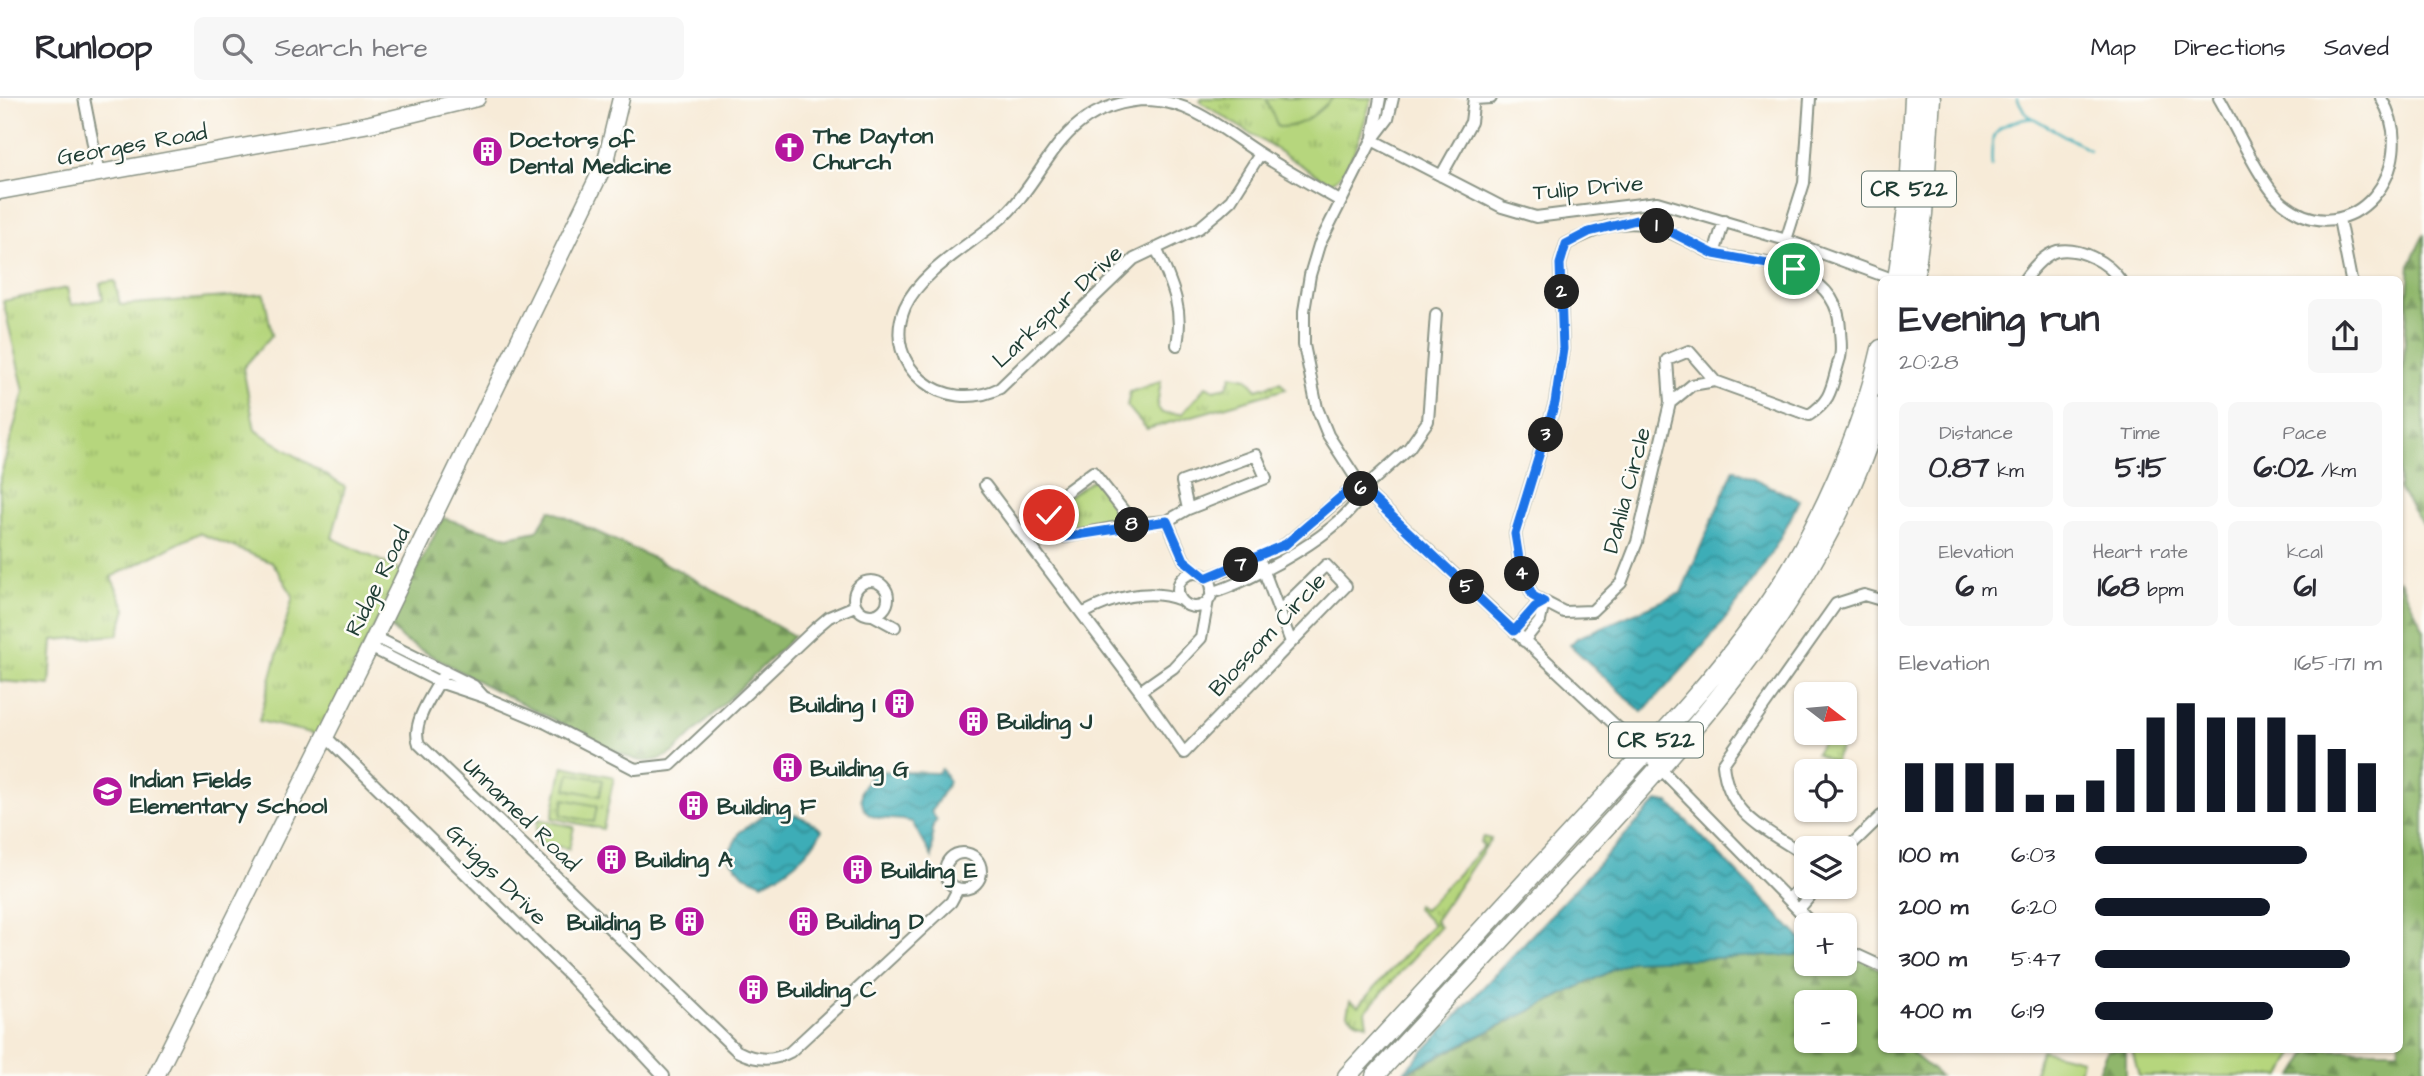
<!DOCTYPE html>
<html lang="en">
<head>
<meta charset="utf-8">
<style>
	body { margin:0; font-family:"Architects Daughter",sans-serif; background:#f7f7f7; color:#2b2b33; height:100vh; display:flex; flex-direction:column; font-size:26px; white-space:nowrap }
	* { box-sizing:border-box; margin:0 }
	p { font-size:23px; color:#7c7c81 }
	.icon { flex:none; width:38px; height:38px; fill:none; stroke:currentColor; stroke-width:2; stroke-linecap:round; stroke-linejoin:round }
	.map { position:relative; flex:1; overflow:hidden }
	.drawer { position:absolute; left:1878px; top:178px; width:525px; height:777px; display:flex; flex-direction:column; background:#fff; border-radius:10px; box-shadow:0 2px 5px #0004 }
	.drawer>* { flex:none }
	.needle { width:46px; rotate:106deg }
	.tools { position:absolute; left:1794px; top:584px; display:grid; gap:14px }
	.tools a { display:grid; place-items:center; width:63px; height:63px; border-radius:10px; background:#fff; box-shadow:0 2px 5px #0004; font-size:35px }
	.pin { position:absolute; display:grid; place-items:center; width:60px; height:60px; color:#fff; margin:-30px; border:4px solid #fff; border-radius:50%; box-shadow:0 2px 7px #0007 }
	.km { position:absolute; width:35px; height:35px; margin:-18px; border-radius:50%; background:#222; color:#fff; font-size:19px; line-height:35px; text-align:center }
	.round { display:grid; place-items:center; flex:none; width:74px; height:74px; border-radius:10px; background:#f7f7f7 }
	.headline { display:flex; align-items:center; justify-content:space-between; height:119px; padding:0 21px }
	h1 { font-size:38px; font-weight:800; line-height:52px }
	.metrics { display:grid; grid-template-columns:repeat(3,1fr); gap:10px; height:119px; padding:7px 21px }
	.metrics div { display:grid; align-content:center; border-radius:10px; background:#f7f7f7; text-align:center }
	.metrics b { font-size:30px; font-weight:800 }
	.metrics small { font-size:19px; font-weight:400 }
	.metrics p { font-size:19px }
	.chart { height:196px; padding:14px 21px }
	.chart p { display:flex; justify-content:space-between }
	.chart svg { width:100%; height:126px; margin-top:7px; stroke:#111827; stroke-width:6 }
	ul { padding:0 21px; list-style:none; font-size:23px }
	li { display:grid; grid-template-columns:112px 84px 1fr; align-items:center; height:52px }
	li i { height:18px; border-radius:9px; background:#111827 }
	header { display:flex; align-items:center; gap:42px; box-sizing:border-box; height:98px; padding:0 35px; background:#fff; border-bottom:2px solid #e1e1e2 }
	header strong { font-size:33px }
	nav { display:flex; gap:38px; margin-inline-start:auto; font-size:24px }
	.search { width:490px; height:63px; background:#f7f7f7; display:flex; align-items:center; gap:18px; box-sizing:border-box; padding:0 24px; border-radius:10px; color:#7c7c81; font-size:26px }
	.map>svg:first-child { display:block }
	.grass { fill:url(#grass-tufts); stroke:#6a8a58; stroke-width:2 }
	.forest { fill:url(#forest-firs); stroke:#587a50; stroke-width:2; fill-rule:evenodd }
	.garden { fill:#b6d67d; stroke:#6a8a58; stroke-width:2 }
	.water { fill:url(#water-waves); stroke:#2e7576; stroke-width:2 }
	.lines { fill:none; stroke-linecap:round; stroke-linejoin:round }
	.stream { stroke:#3cadb7; stroke-width:2.5 }
	.street-casing { stroke:#8b9486; stroke-width:14 }
	.secondary-casing { stroke:#8b9486; stroke-width:19 }
	.primary-casing { stroke:#8b9486; stroke-width:21 }
	.street { stroke:#fff; stroke-width:10 }
	.secondary { stroke:#fff; stroke-width:16 }
	.primary { stroke:#fff; stroke-width:18 }
	.route-casing { stroke:#fff; stroke-width:14 }
	.route { stroke:#1a73e8; stroke-width:9 }
	.labels { text-anchor:middle; stroke-width:5; stroke-linejoin:round; paint-order:stroke }
	.shield { fill:#fdfcf7; stroke:#62766e; stroke-width:2 }
	.shield-label { font-size:21px; font-weight:bold; fill:#1f3d34 }
	.poi-label { font-size:23px; font-weight:bold; fill:#1f3d34; stroke:#fdfcf7; text-anchor:start }
	.street-label { font-size:23px; fill:#1f3d34; stroke:#fdfcf7 }
</style>
</head>
<body>
<header>
<strong>Runloop</strong>
<div class="search"><svg class="icon" aria-label="search" viewBox="0 0 24 24"><circle cx="10" cy="10" r="6"/><path d="M15 15l6 6"/></svg>Search here</div>
<nav><a>Map</a><a>Directions</a><a>Saved</a></nav>
</header>
<div class="map">
<svg width="2424" height="978" viewBox="0 0 2424 978">
	<defs>
		<pattern id="grass-tufts" width="24" height="20" patternUnits="userSpaceOnUse" patternTransform="scale(1.75)"><rect width="24" height="20" fill="#b6d67d"/><path d="M3 7l-1-3M5 7V3M7 7l1-3M15 17l-1-3M17 17v-4M19 17l1-3" fill="none" stroke="#93af67"/></pattern>
		<pattern id="forest-firs" width="22" height="20" patternUnits="userSpaceOnUse" patternTransform="scale(1.75)"><rect width="22" height="20" fill="#90b76c"/><path d="M5 1l3.5 6h-7zM16 11l3.5 6h-7z" fill="#75965a"/></pattern>
		<pattern id="water-waves" width="16" height="10" patternUnits="userSpaceOnUse" patternTransform="scale(1.75)"><rect width="16" height="10" fill="#3cadb7"/><path d="M0 5q4-4 8 0t8 0" fill="none" stroke="#328e96"/></pattern>
	</defs>
	<rect width="100%" height="100%" fill="#fdfcf7"/>
	<filter id="ink" filterUnits="userSpaceOnUse"><feTurbulence type="fractalNoise" baseFrequency=".0143" numOctaves="2"/><feDisplacementMap in="SourceGraphic" scale="14" xChannelSelector="R" yChannelSelector="G"/><feConvolveMatrix kernelMatrix="1 2 1 2 8 2 1 2 1" color-interpolation-filters="sRGB"/></filter>
	<filter id="wash" filterUnits="userSpaceOnUse"><feTurbulence type="fractalNoise" baseFrequency=".00686" numOctaves="4" result="noise"/><feDisplacementMap in="SourceGraphic" scale="28" xChannelSelector="R" yChannelSelector="G"/><feGaussianBlur stdDeviation="1.57" result="paint"/><feColorMatrix in="noise" values="0 0 0 0 0 0 0 0 0 0 0 0 0 0 0 0 0 1.4 0 .05"/><feComposite in="paint" operator="in"/></filter>
	<g filter="url(#wash)">
		<rect width="100%" height="100%" fill="#f7ebd8"/>
		<path class="grass" d="M1202,0h170c-8,23 -19,75 -42,85l-130,-81z
			M115,183l5,24 144,-11 8,41 -29,33 12,62 90,57 -13,51 70,33 -82,164 -61,-14 34,-125 -20,-33 -74,-30 -88,44 15,32 -8,26 -65,5 -3,45 -50,-4v-203l24,-87 -21,-90 64,-13 4,17 32,-6 -3,-16z
			M1232,277l15,3 10,11 23,-7 6,7 -139,40 -20,-23 3,-14 31,-11 -4,25 5,7 20,1 24,-28 8,4 13,-3z
			M1094,381l30,41 -57,13 -15,-25z
			M1828,635h7l10,6 -11,23 -18,-9z
			M563,668l51,11 -11,52 -51,-11z
			M1483,739l8,2 -56,82 5,6 -75,85 2,12 -11,-3 -9,-7 3,-13 8,5 75,-82 -17,-16 1,-3 7,5 60,-64 -4,-4z"/>
		<path class="forest" d="M2424,136v293l-25,-38v-115l4,-5 7,-105z
			M550,412l124,58 120,68 -120,116c-15,10 -29,12 -46,5l-145,-73 -80,-44 -14,-14 54,-108 65,19 29,-6z
			M2399,481l25,51v446h-130l16,-26h89z
			M1806,848v18h38l1,-16 35,22 1,80h27l32,26h-540l231,-115 167,-6zM1806,905h38v38h-38z
			M2108,952h18v26h-29z"/>
		<path class="garden" d="M1266,0h67c-17,16 -31,30 -55,29z
			M570,675l33,7 -3,16 -34,-7z
			M564,701l33,7 -3,16 -33,-7z
			M538,721l36,8 -5,22 -35,-8z
			M2041,952l41,10 -4,16 -44,-1z
			M2132,952h164l-14,26h-143z"/>
		<path class="water" d="M1734,371l65,31c-35,79 -96,150 -157,212l-72,-67 7,-7 104,-45z
			M942,671l7,13 -18,30 6,8 -4,5 -1,32 -20,-35c-26,-8 -52,7 -51,-32l11,-15 10,-4 55,2z
			M1657,703l12,2 137,141 -8,11 -167,6 -228,112z
			M768,714c22,-1 38,5 54,18 -11,23 -37,44 -60,53l-18,-8 -17,-19 13,-24z"/>
		<g class="lines">
			<path class="stream" d="M2017,0l9,16 64,36
				M1992,68c-3,-36 6,-44 41,-48"/>
		</g>
	</g>
	<g filter="url(#ink)">
		<g class="lines">
			<defs>
				<path id="street" d="M84,0l15,76
					M1393,0l-5,21 -16,21 -53,105 -9,30 -6,36v34l13,63 11,27 35,54 282,264 169,173
					M2219,0c16,27 42,87 64,105 67,54 141,-35 98,-105
					M1474,1l17,-1
					M1373,39l7,-39
					M1372,42l130,67 34,10 121,-15 129,38 109,40
					M1260,56l-29,46 -13,12 -19,16 -65,31 -134,129c-56,28 -120,-21 -95,-81 17,-38 71,-65 101,-93 28,-27 43,-67 74,-91 19,-15 45,-23 69,-23 46,2 76,32 113,55 25,16 52,31 78,46
					M1441,78l30,-54 3,-24
					M2339,121l12,61
					M1786,142l18,-57 6,-85
					M1156,150c15,34 28,59 21,97
					M1714,156c-64,-32 -80,-45 -148,-10l-6,20 3,85 -8,54 -40,131 6,37 12,25 31,16 28,-1 29,-28 16,-41 33,-139 22,-18 23,-4 94,34c24,-16 22,-28 30,-54 4,-10 1,-22 1,-32 -2,-64 -79,-66 -126,-75l10,-33
					M2024,182c8,-11 19,-25 33,-29 23,-4 51,11 63,29
					M1670,305l-3,-43 22,-9 26,30
					M1093,374l41,52 -69,13 -21,-29z
					M985,387l155,206
					M1363,391l46,-41 19,-27 8,-107
					M1167,423l21,-12 78,-31 -10,-23 -74,27 6,27
					M1133,426l34,-3 17,39 14,13
					M1025,439l21,-13 11,4
					M1178 492a17 17 0 1 1 34 0a17 17 0 1 1-34 0Z
					M1206,480l50,-19 30,-15 64,-54 13,-1
					M854 500a17 17 0 1 1 34 0a17 17 0 1 1-34 0Z
					M1211,495c39,-11 141,-65 152,-104
					M1208,502l-7,38 -28,30 -33,23 44,62 162,-167 -20,-21 -47,46 -20,-53
					M1279,513l12,31
					M1082,516c29,-16 67,-27 99,-14
					M873,517l22,12
					M1514,533l21,-24 9,-5 -4,19 -16,20
					M375,539l99,49 10,11
					M370,549l69,35 45,15 62,26 89,46 36,-4 145,-137 13,-11 26,-11
					M445,573c-10,21 -35,51 -26,73l318,307c17,9 35,11 53,1l161,-150 7,-13
					M325,638l246,241 93,99
					M1844,754l37,-36
					M945 773a18 18 0 1 1 36 0a18 18 0 1 1-36 0Z
					M1806,758c-40,-27 -78,-40 -83,-92l113,-160 28,-9 17,5
					M1789,801l17,-19
					M1799,811l19,-22
					M1844,851l37,17"/>
				<path id="secondary" d="M0,93l370,-67 107,-26
					M156,978l214,-429 236,-486 15,-63"/>
				<path id="primary" d="M1897,182l12,-86 5,-96
					M1914,182l9,-66 8,-116
					M1347,978c74,-81 149,-161 223,-242 69,-75 142,-149 200,-233 47,-67 93,-173 111,-252
					M1375,978c68,-74 137,-148 205,-221 125,-135 247,-270 301,-449"/>
			</defs>
			<use href="#street" class="street-casing"/>
			<use href="#secondary" class="secondary-casing"/>
			<use href="#primary" class="primary-casing"/>
			<use href="#street" class="street"/>
			<use href="#secondary" class="secondary"/>
			<use href="#primary" class="primary"/>
		</g>
	</g>
	<g class="lines" filter="url(#ink)">
		<defs>
			<path id="route" d="M1049,417l16,22 102,-16 17,39 22,18 80,-34 64,-55h13l151,142 21,-24 9,-5 -11,-6 -12,-25 -6,-37 40,-131 8,-54 -3,-85 6,-20 23,-12 47,-12 27,8 51,26 80,15"/>
		</defs>
		<use href="#route" class="route-casing"/>
		<use href="#route" class="route"/>
	</g>
	<defs>
		<symbol id="church-disc" viewBox="-11 -11 22 22"><circle r="9.5" fill="#b5179e" stroke="#fdfcf7"/><path d="M-1.2-6h2.4v3.5h3.3v2.4h-3.3V6h-2.4V-.1h-3.3v-2.4h3.3Z" fill="#fff"/></symbol>
		<symbol id="building-disc" viewBox="-11 -11 22 22"><circle r="9.5" fill="#b5179e" stroke="#fdfcf7"/><path d="M-4-6H4V6H1V3H-1V6H-4ZM-2.5-4.3h1.7v1.8h-1.7ZM.8-4.3h1.7v1.8H.8ZM-2.5-1h1.7V.8h-1.7ZM.8-1h1.7V.8H.8Z" fill="#fff"/></symbol>
		<symbol id="school-disc" viewBox="-11 -11 22 22"><circle r="9.5" fill="#b5179e" stroke="#fdfcf7"/><path d="M0-5L7-2L0 1L-7-2ZM-4 1L0 2.5L4 1V4Q0 6-4 4Z" fill="#fff"/></symbol>
	</defs>
	<g fill-rule="evenodd">
		<use href="#church-disc" x="772" y="32" width="35" height="35"/>
		<use href="#building-disc" x="470" y="36" width="35" height="35"/>
		<use href="#building-disc" x="882" y="588" width="35" height="35"/>
		<use href="#building-disc" x="956" y="606" width="35" height="35"/>
		<use href="#building-disc" x="770" y="652" width="35" height="35"/>
		<use href="#school-disc" x="90" y="676" width="35" height="35"/>
		<use href="#building-disc" x="676" y="690" width="35" height="35"/>
		<use href="#building-disc" x="594" y="744" width="35" height="35"/>
		<use href="#building-disc" x="840" y="754" width="35" height="35"/>
		<use href="#building-disc" x="786" y="806" width="35" height="35"/>
		<use href="#building-disc" x="672" y="806" width="35" height="35"/>
		<use href="#building-disc" x="736" y="874" width="35" height="35"/>
	</g>
	<g class="labels">
		<g class="shield">
			<rect x="1862" y="73.5" width="94" height="35" rx="5"/>
			<rect x="1609" y="624.5" width="94" height="35" rx="5"/>
		</g>
		<g class="shield-label">
			<text x="1909" y="98">CR 522</text>
			<text x="1656" y="649">CR 522</text>
		</g>
		<g class="poi-label">
			<text x="813" y="45">The Dayton<tspan x="813" dy="26">Church</tspan></text>
			<text x="510" y="49">Doctors of<tspan x="510" dy="26">Dental Medicine</tspan></text>
			<text x="876" y="614" text-anchor="end">Building I</text>
			<text x="997" y="631">Building J</text>
			<text x="810" y="678">Building G</text>
			<text x="130" y="689">Indian Fields<tspan x="130" dy="26">Elementary School</tspan></text>
			<text x="717" y="716">Building F</text>
			<text x="635" y="769">Building A</text>
			<text x="881" y="780">Building E</text>
			<text x="826" y="831">Building D</text>
			<text x="666" y="832" text-anchor="end">Building B</text>
			<text x="777" y="899">Building C</text>
		</g>
		<g class="street-label">
			<text transform="translate(132 46) rotate(-10)" y="8">Georges Road</text>
			<text transform="translate(1588 89) rotate(-5)" y="8">Tulip Drive</text>
			<text transform="translate(1057 208) rotate(-43)" y="8">Larkspur Drive</text>
			<text transform="translate(1626 392) rotate(-75)" y="8">Dahlia Circle</text>
			<text transform="translate(377 483) rotate(-64)" y="8">Ridge Road</text>
			<text transform="translate(1267 536) rotate(-47)" y="8">Blossom Circle</text>
			<text transform="translate(522 716) rotate(44)" y="8">Unnamed Road</text>
			<text transform="translate(497 776) rotate(45)" y="8">Griggs Drive</text>
		</g>
	</g>
</svg>
<div class="tools">
<a><svg class="needle" viewBox="-14 -14 28 28"><path d="M0-13l5 13h-10z" fill="#e53935"/><path d="M0 13l5-13h-10z" fill="#7c7c81"/></svg></a>
<a><svg class="icon" aria-label="locate" viewBox="0 0 24 24"><circle cx="12" cy="12" r="6"/><path d="M12 2v4M12 18v4M2 12h4M18 12h4"/></svg></a>
<a><svg class="icon" aria-label="layers" viewBox="0 0 24 24"><path d="M12 4l9 5-9 5-9-5zM3 14l9 5 9-5"/></svg></a>
<a>+</a>
<a>−</a>
</div>
<div class="pin" style="left:1794px;top:171px;background:#1e9e55"><svg class="icon" aria-label="arrive" viewBox="0 0 24 24"><path d="M6 21V4h12l-3 4 3 4H6"/></svg></div>
<div class="pin" style="left:1049px;top:417px;background:#d93025"><svg class="icon" aria-label="check" viewBox="0 0 24 24"><path d="M5 12l5 5 9-10"/></svg></div>
<b class="km" style="left:1657px;top:128px">1</b>
<b class="km" style="left:1562px;top:194px">2</b>
<b class="km" style="left:1546px;top:337px">3</b>
<b class="km" style="left:1522px;top:476px">4</b>
<b class="km" style="left:1467px;top:489px">5</b>
<b class="km" style="left:1361px;top:391px">6</b>
<b class="km" style="left:1241px;top:467px">7</b>
<b class="km" style="left:1132px;top:427px">8</b>
<section class="drawer">
<div class="headline"><div><h1>Evening run</h1><p>20:28</p></div><a class="round"><svg class="icon" aria-label="share" viewBox="0 0 24 24"><path d="M12 15V3M7 8l5-5 5 5M5 13v7h14v-7"/></svg></a></div>
<div class="metrics">
<div><p>Distance</p><b>0.87<small> km</small></b></div>
<div><p>Time</p><b>5:15</b></div>
<div><p>Pace</p><b>6:02<small> /km</small></b></div>
</div>
<div class="metrics">
<div><p>Elevation</p><b>6<small> m</small></b></div>
<div><p>Heart rate</p><b>168<small> bpm</small></b></div>
<div><p>kcal</p><b>61</b></div>
</div>
<div class="chart"><p><span>Elevation</span>165–171 m</p>
<svg viewBox="0 0 160 44" preserveAspectRatio="none"><path d="M5 44V27M15 44V27M25 44V27M35 44V27M45 44V38M55 44V38M65 44V33M75 44V22M85 44V11M95 44V6M105 44V11M115 44V11M125 44V11M135 44V17M145 44V22M155 44V27"/></svg>
</div>
<ul>
<li><b>100 m</b>6:03<i style="width:74%"></i></li>
<li><b>200 m</b>6:20<i style="width:61%"></i></li>
<li><b>300 m</b>5:47<i style="width:89%"></i></li>
<li><b>400 m</b>6:19<i style="width:62%"></i></li>
</ul>
</section>
</div>
</body>
</html>
